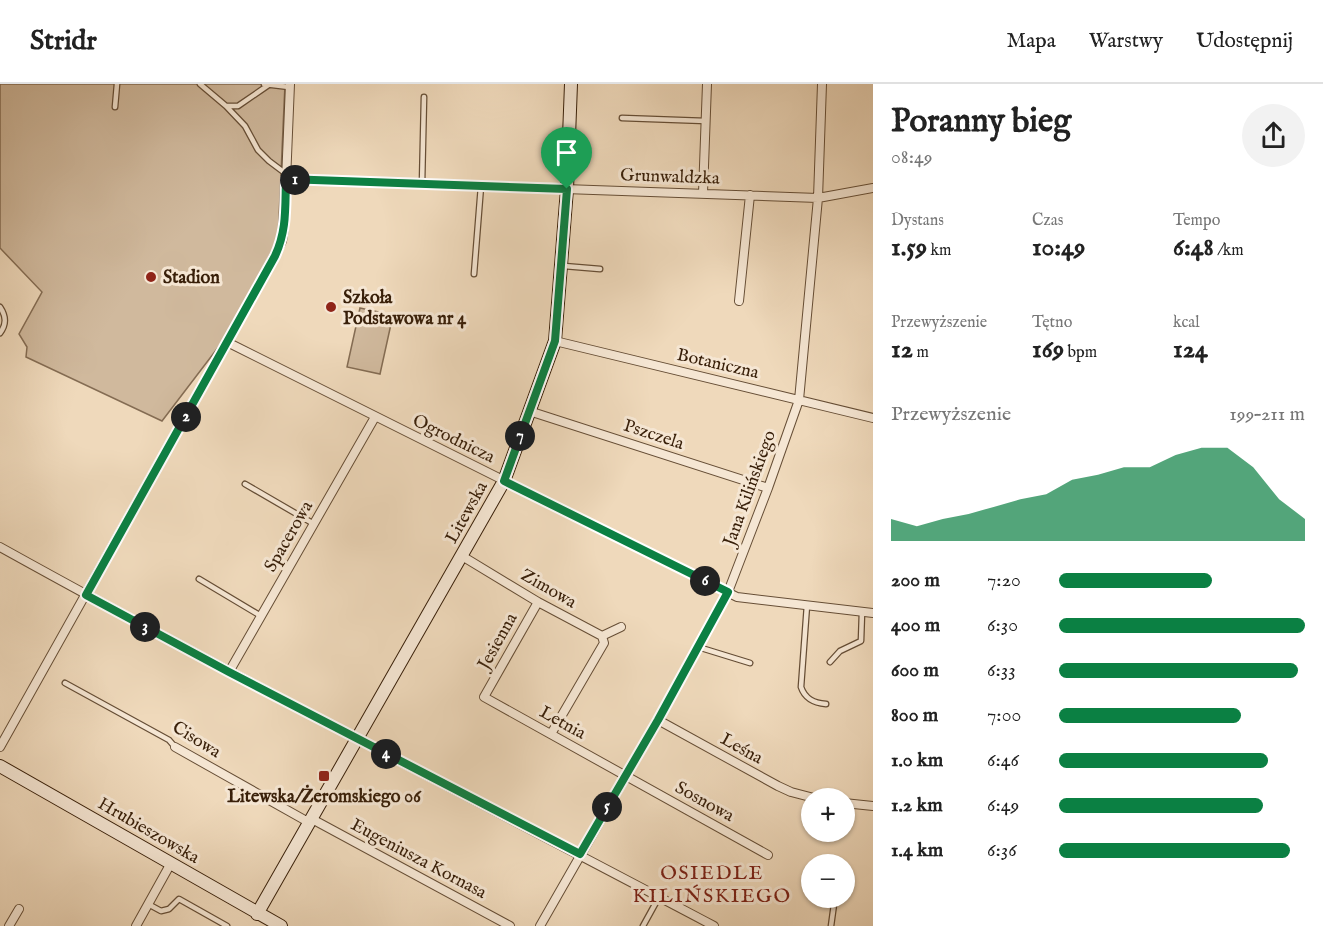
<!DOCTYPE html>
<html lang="pl">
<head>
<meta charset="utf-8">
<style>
	body { margin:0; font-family:"IM FELL English",serif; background:#f2f2f2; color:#222; height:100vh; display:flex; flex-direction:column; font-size:22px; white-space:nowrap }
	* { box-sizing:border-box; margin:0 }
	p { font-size:20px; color:#767676 }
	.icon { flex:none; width:33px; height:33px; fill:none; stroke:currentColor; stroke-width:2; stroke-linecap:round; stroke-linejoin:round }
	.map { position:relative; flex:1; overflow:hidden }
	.side { display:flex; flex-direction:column; background:#fff; width:450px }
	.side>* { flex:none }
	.fabs { position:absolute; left:801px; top:704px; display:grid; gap:12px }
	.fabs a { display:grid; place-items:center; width:54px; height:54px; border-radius:50%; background:#fff; box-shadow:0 2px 4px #0004; font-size:30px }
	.pin { position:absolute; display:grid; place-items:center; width:51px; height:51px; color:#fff; margin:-62px -26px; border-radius:50% 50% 50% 0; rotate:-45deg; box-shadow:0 0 6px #0007 }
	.pin .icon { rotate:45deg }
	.km { position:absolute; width:30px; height:30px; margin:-15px; border-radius:50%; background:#222; color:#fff; font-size:16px; line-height:30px; text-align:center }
	.round { display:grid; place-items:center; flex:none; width:63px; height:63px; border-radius:32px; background:#f2f2f2 }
	.head { display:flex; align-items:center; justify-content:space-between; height:102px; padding:0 18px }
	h1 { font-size:33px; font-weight:700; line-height:45px }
	.stats { display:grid; grid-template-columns:repeat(3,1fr); gap:9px; height:102px; padding:6px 18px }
	.stats div { display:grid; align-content:center }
	.stats b { font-size:26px; font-weight:700 }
	.stats small { font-size:16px; font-weight:400 }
	.stats p { font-size:16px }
	.chart { height:168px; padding:12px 18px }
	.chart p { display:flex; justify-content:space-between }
	.chart svg { width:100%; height:108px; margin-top:6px; fill:#0b8043; opacity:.7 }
	ul { padding:0 18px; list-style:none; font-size:20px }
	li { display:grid; grid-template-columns:96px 72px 1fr; align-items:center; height:45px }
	li i { height:15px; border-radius:8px; background:#0b8043 }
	header { display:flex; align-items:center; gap:36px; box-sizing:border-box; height:84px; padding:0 30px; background:#fff; border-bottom:2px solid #e0e0e0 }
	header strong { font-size:28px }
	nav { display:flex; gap:33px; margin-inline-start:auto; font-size:21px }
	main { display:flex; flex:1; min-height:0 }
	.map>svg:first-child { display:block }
	.green { fill:#d0b99d; stroke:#846c53; stroke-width:1.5 }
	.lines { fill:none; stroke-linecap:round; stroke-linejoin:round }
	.service-casing { stroke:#664e36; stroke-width:7 }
	.minor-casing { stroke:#664e36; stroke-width:10 }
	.secondary-casing { stroke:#381f09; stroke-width:14 }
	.service { stroke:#f5e6d3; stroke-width:4.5 }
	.minor { stroke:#f5e6d3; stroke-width:8 }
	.secondary { stroke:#f5e6d3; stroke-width:12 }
	.route-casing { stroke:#fff; stroke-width:12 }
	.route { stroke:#0b8043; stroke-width:8 }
	.poi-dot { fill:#8f2418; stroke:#f5e6d3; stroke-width:2 }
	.labels { text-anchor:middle; stroke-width:6; stroke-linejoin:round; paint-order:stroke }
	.street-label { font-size:18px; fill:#381f09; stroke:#f5e6d3 }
	.poi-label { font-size:18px; font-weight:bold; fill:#381f09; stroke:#f5e6d3; text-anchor:start }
	.neighbourhood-label { font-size:20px; letter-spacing:1.5px; fill:#7a1f14; stroke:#f5e6d3 }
</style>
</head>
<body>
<header>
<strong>Stridr</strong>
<nav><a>Mapa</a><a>Warstwy</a><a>Udostępnij</a></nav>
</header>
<main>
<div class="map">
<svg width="873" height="842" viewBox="0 0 873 842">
	<rect width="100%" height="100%" fill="#efd9bb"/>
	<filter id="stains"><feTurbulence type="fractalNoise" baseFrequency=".00333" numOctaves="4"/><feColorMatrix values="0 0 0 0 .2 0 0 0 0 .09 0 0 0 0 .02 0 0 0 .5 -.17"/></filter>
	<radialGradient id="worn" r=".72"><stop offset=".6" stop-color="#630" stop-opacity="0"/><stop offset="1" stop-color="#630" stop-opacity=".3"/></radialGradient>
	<path class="green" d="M0,0h285l-7,156 -55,101 -61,80 -136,-64 1,-10 -8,-13 23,-42 -42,-44z
		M360,224l33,7 -13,59 -33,-7z"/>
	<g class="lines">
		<defs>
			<path id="service" d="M200,0l26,22h12l32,-22
				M264,0l25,3
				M226,22l19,20 13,24 11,11 16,12
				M115,23l2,-23
				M622,34l84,3
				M422,100l2,-87
				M564,182l36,3
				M474,190l7,-88
				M0,223c6,9 7,17 0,26
				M245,400l69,40
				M199,495l62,37
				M807,521l-6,82c4,12 13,16 25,17
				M698,563l52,16
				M830,578l10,-11 21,-10 1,-29
				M65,599l104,57 6,7
				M148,820l13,7 8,-2 10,-10 48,27
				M643,842l16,-29
				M831,842l4,-29"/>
			<path id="minor" d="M286,95l532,19 55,-10
				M703,109l4,-109
				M739,217l11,-106
				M555,257l318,77
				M227,258l510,255 136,16
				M529,327l239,77
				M0,463c236,131 476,253 714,379
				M462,472l76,46 64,34 19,-9
				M538,518l-54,95 284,158
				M229,588l146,-255
				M658,636l120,66 13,6 23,6
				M551,650l53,-91 -2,-7
				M0,663l275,-491 7,-15 2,-12 6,-145
				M175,663l135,76
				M844,719l29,3
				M312,735l198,107
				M9,842l10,-17
				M136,842l35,-63
				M540,842l118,-206 70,-128 40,-104 31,-88 19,-202 4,-114"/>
			<path id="secondary" d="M0,682l281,160
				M257,830l247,-433 51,-140 12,-152 4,-105"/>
		</defs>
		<use href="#service" class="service-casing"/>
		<use href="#minor" class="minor-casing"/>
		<use href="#secondary" class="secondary-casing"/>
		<use href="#service" class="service"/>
		<use href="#minor" class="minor"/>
		<use href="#secondary" class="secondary"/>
	</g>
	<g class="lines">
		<defs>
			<path id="route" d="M286,95l281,10 -12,152 -51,140 224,111 -70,128 -78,134 -351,-182 -143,-77 189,-339c12,-26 10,-48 11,-77z"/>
		</defs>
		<use href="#route" class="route-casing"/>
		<use href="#route" class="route"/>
	</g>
	<g class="poi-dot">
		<circle cx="151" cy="193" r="6"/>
		<circle cx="331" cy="223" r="6"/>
		<rect x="318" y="686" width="12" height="12" rx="3"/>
	</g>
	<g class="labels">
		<g class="street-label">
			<text transform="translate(670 92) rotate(2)" y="6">Grunwaldzka</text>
			<text transform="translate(718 279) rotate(13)" y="6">Botaniczna</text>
			<text transform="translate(654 350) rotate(18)" y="6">Pszczela</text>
			<text transform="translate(454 354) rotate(26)" y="6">Ogrodnicza</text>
			<text transform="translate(749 404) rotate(-70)" y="6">Jana Kilińskiego</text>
			<text transform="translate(466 428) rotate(-61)" y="6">Litewska</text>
			<text transform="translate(288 452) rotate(-60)" y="6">Spacerowa</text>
			<text transform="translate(549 504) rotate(30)" y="6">Zimowa</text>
			<text transform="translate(497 557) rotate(-61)" y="6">Jesienna</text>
			<text transform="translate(563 638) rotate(29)" y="6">Letnia</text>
			<text transform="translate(197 655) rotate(32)" y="6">Cisowa</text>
			<text transform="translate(742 664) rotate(29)" y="6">Leśna</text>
			<text transform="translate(705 717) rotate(29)" y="6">Sosnowa</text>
			<text transform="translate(149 746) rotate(30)" y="6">Hrubieszowska</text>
			<text transform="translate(419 774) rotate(28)" y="6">Eugeniusza Kornasa</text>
		</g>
		<g class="poi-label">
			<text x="163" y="199">Stadion</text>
			<text x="343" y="219">Szkoła<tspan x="343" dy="21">Podstawowa nr 4</tspan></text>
			<text x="324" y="718" text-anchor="middle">Litewska/Żeromskiego 06</text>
		</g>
		<g class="neighbourhood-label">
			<text x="712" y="795">OSIEDLE<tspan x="712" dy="23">KILIŃSKIEGO</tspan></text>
		</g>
	</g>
	<rect width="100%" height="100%" filter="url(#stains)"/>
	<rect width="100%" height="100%" fill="url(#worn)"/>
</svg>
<div class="fabs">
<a>+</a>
<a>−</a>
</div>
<div class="pin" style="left:567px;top:105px;background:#1e9e55"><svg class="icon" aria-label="arrive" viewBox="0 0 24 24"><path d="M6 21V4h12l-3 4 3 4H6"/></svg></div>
<b class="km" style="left:295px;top:96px">1</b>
<b class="km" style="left:186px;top:333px">2</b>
<b class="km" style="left:145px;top:543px">3</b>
<b class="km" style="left:386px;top:670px">4</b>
<b class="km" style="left:607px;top:723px">5</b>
<b class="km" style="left:705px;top:497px">6</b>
<b class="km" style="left:520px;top:352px">7</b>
</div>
<section class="side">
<div class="head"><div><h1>Poranny bieg</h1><p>08:49</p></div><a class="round"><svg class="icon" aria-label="share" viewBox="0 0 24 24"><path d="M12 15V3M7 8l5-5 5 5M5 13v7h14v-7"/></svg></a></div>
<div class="stats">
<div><p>Dystans</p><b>1.59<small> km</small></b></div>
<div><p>Czas</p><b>10:49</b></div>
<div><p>Tempo</p><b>6:48<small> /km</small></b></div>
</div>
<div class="stats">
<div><p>Przewyższenie</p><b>12<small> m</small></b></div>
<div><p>Tętno</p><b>169<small> bpm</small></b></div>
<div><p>kcal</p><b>124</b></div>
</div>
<div class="chart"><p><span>Przewyższenie</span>199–211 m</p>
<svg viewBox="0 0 160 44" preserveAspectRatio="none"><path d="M0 44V35L10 38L20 35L30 33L40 30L50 27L60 25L70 19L80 17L90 14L100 14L110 9L120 6L130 6L140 14L150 27L160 35V44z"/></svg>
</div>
<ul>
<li><b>200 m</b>7:20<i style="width:62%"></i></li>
<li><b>400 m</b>6:30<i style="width:100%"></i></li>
<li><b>600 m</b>6:33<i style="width:97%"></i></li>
<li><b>800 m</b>7:00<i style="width:74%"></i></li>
<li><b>1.0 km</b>6:46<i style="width:85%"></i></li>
<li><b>1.2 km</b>6:49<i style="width:83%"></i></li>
<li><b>1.4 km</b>6:36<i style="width:94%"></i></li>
</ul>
</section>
</main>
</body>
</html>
